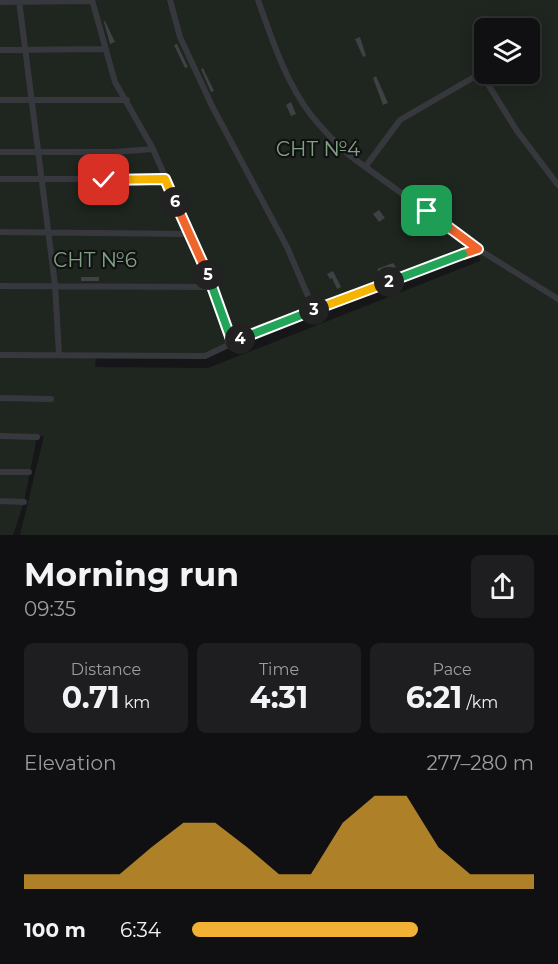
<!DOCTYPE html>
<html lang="en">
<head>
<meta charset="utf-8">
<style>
	body { margin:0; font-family:Montserrat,sans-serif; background:#1e1e20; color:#f1f3f6; height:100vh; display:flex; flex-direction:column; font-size:22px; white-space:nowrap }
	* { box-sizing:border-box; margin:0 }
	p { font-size:20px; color:#9c9d9f }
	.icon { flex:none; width:33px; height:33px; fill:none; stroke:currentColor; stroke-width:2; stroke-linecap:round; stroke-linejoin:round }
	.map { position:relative; height:535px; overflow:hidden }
	.sheet { display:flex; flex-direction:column; background:#101012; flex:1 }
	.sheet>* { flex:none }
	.fabs { position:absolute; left:474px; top:18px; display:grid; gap:12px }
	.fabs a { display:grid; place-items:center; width:66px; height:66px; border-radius:9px; background:#101012; box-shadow:0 3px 15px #0003,0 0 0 2px #303032; font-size:30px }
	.pin { position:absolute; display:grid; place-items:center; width:51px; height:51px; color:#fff; margin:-26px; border-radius:12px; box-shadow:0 3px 9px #0006 }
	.km { position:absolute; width:30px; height:30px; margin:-15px; border-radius:50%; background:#222; color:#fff; font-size:16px; line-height:30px; text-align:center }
	.round { display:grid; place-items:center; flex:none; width:63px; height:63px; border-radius:9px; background:#1e1e20 }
	.headline { display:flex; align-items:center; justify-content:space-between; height:102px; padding:0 24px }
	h1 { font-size:33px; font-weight:700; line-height:45px }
	.metrics { display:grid; grid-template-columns:repeat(3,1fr); gap:9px; height:102px; padding:6px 24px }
	.metrics div { display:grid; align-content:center; border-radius:9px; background:#1e1e20; text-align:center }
	.metrics b { font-size:30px; font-weight:700 }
	.metrics small { font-size:16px; font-weight:400 }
	.metrics p { font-size:16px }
	.chart { height:168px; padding:12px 24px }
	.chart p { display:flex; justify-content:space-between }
	.chart svg { width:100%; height:108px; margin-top:6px; fill:#f2b134; opacity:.7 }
	ul { padding:0 24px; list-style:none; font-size:20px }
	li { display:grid; grid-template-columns:96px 72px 1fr; align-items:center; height:45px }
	li i { height:15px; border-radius:8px; background:#f2b134 }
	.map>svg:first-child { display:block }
	.green { fill:#1e261f; fill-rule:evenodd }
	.building { fill:#404145 }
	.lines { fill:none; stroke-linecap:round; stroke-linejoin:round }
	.street { stroke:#37383d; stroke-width:6 }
	.split-1-casing { stroke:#fff; stroke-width:12 }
	.split-2-casing { stroke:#fff; stroke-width:12 }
	.split-3-casing { stroke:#fff; stroke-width:12 }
	.split-4-casing { stroke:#fff; stroke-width:12 }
	.split-5-casing { stroke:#fff; stroke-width:12 }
	.split-6-casing { stroke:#fff; stroke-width:12 }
	.split-7-casing { stroke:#fff; stroke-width:12 }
	.split-1 { stroke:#f0652b; stroke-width:8 }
	.split-2 { stroke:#22a559; stroke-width:8 }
	.split-3 { stroke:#f5b400; stroke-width:8 }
	.split-4 { stroke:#22a559; stroke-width:8 }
	.split-5 { stroke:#22a559; stroke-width:8 }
	.split-6 { stroke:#f0652b; stroke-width:8 }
	.split-7 { stroke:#f5b400; stroke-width:8 }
	.labels { text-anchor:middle; stroke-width:4.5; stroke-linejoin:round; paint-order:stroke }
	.park-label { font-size:20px; fill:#7fa381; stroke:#111113 }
</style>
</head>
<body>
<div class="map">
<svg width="558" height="535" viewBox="0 0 558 535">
	<rect width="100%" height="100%" fill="#161618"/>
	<path class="green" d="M0,0h558v535h-538l24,-99 -7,1 -13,65 -11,33h-13zM484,28h46v46h-46zM478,249l2,12 -272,107 -113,-1 1,-11h109l109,-46z"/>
	<path class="building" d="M105,21l10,21 -5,2 -6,-22z
		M360,37l6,19 -3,1 -8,-18z
		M177,44l11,23 -3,1 -11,-23z
		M203,68l11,23 -3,1 -10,-23z
		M376,76l12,27 -5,2 -10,-27z
		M291,102l5,12 -5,2 -5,-11z
		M379,210l6,8 -6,4 -6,-8z
		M393,263l3,4 -16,7 -3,-5z
		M333,271l8,16 -4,2 -5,-11 -2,1 -3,-5z
		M81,277h18v4h-18z"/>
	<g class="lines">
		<path class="street" d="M19,0l36,285 4,70
			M92,0l23,82 37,65 62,140 18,55
			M170,0l10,37 32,69 75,141 27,63
			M258,0c14,39 27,81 53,115 11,14 25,28 38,40l129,94 80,50
			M0,2l92,-1
			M0,50l105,-1
			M0,100h127
			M0,152h115l37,-3
			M366,166l34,-46 81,-47 36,58 41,54
			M0,179h165
			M0,232l189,2
			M0,286l214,1
			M0,355l205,1c88,-43 182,-73 273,-107
			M0,398l51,1
			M0,436l37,1
			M0,472h29
			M0,501l24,1"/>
	</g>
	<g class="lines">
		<defs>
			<path id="split-1" d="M427,211l51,38 -15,5"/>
			<path id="split-2" d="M389,282l74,-28"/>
			<path id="split-3" d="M314,310l75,-28"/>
			<path id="split-4" d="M240,339l74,-29"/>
			<path id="split-5" d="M208,275l24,67 8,-3"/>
			<path id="split-6" d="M175,202l33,73"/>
			<path id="split-7" d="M104,180l61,-1 10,23"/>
		</defs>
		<use href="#split-1" class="split-1-casing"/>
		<use href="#split-2" class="split-2-casing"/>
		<use href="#split-3" class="split-3-casing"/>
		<use href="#split-4" class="split-4-casing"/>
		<use href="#split-5" class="split-5-casing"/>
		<use href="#split-6" class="split-6-casing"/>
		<use href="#split-7" class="split-7-casing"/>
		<use href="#split-1" class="split-1"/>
		<use href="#split-2" class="split-2"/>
		<use href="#split-3" class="split-3"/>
		<use href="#split-4" class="split-4"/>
		<use href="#split-5" class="split-5"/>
		<use href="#split-6" class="split-6"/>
		<use href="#split-7" class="split-7"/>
	</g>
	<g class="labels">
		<g class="park-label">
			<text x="318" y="156">СНТ №4</text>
			<text x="95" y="267">СНТ №6</text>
		</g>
	</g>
</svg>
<div class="fabs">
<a><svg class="icon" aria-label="layers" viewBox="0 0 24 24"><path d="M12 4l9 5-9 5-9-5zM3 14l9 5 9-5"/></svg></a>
</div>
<div class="pin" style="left:427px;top:211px;background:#1e9e55"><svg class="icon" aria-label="arrive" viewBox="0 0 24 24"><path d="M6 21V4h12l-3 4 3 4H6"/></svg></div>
<div class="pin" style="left:104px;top:180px;background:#d93025"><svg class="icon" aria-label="check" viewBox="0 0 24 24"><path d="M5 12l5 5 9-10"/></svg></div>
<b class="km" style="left:389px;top:282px">2</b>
<b class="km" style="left:314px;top:310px">3</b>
<b class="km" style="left:240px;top:339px">4</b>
<b class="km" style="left:208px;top:275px">5</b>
<b class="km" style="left:175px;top:202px">6</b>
</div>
<section class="sheet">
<div class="headline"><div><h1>Morning run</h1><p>09:35</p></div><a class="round"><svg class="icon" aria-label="share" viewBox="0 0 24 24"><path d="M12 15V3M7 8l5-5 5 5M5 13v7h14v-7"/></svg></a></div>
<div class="metrics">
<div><p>Distance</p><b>0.71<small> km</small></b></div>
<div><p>Time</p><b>4:31</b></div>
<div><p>Pace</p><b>6:21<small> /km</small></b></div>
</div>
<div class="chart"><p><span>Elevation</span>277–280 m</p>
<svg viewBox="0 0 160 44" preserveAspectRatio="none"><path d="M0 44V38L10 38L20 38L30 38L40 27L50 17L60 17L70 27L80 38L90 38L100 17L110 6L120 6L130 27L140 38L150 38L160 38V44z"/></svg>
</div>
<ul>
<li><b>100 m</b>6:34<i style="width:66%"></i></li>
</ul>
</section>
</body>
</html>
